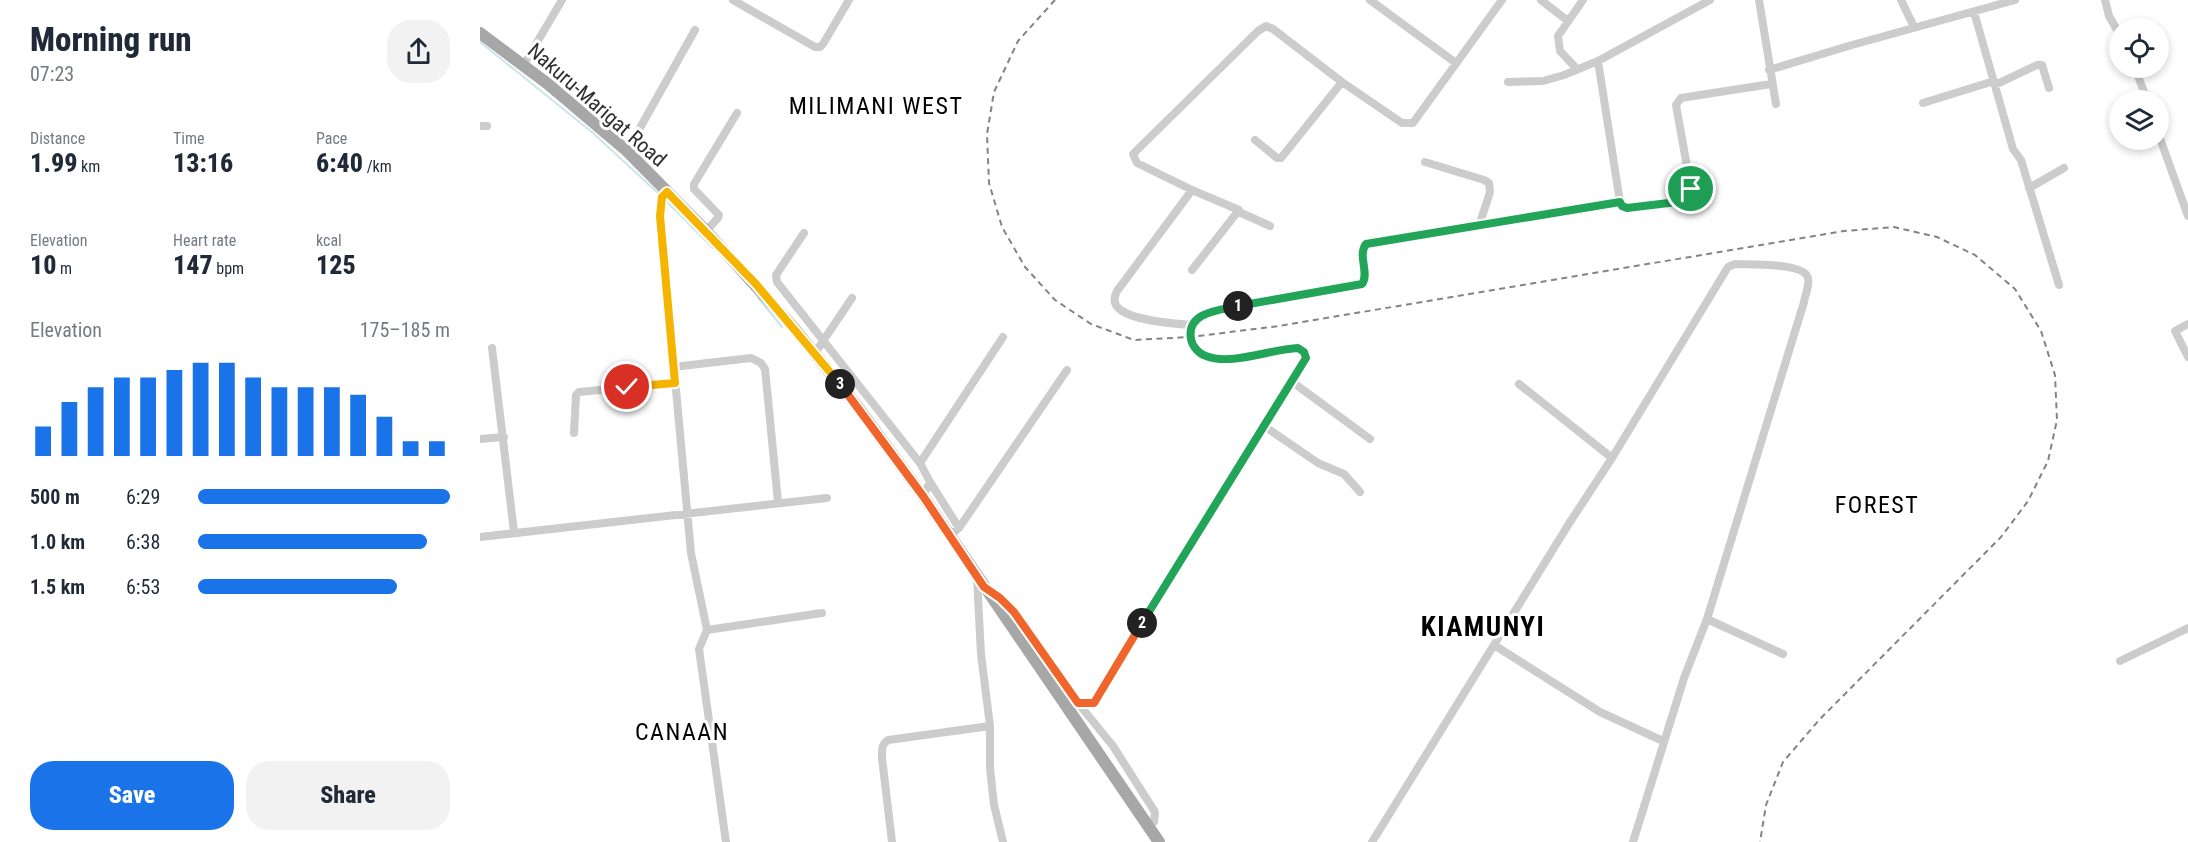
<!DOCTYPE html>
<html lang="en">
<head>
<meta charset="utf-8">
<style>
	body { margin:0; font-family:"Roboto Condensed",sans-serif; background:#f2f2f3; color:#1f2937; height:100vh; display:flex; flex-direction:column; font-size:22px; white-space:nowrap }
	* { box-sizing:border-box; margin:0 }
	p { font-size:20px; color:#747a83 }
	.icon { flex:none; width:33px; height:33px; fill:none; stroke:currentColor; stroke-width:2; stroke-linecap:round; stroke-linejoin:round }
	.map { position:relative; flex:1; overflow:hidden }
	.panel { display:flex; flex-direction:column; background:#fff; width:480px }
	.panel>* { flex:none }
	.controls { position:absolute; left:1629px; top:18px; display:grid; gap:12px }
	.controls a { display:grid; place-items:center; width:60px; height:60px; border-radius:50%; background:#fff; box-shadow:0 3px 9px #0003; font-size:30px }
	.pin { position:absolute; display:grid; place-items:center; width:51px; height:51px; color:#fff; margin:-26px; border:3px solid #fff; border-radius:50%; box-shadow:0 2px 6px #0007 }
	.km { position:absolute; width:30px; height:30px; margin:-15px; border-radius:50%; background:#222; color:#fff; font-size:16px; line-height:30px; text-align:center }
	.round { display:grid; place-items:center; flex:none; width:63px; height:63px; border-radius:24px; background:#f2f2f3 }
	.head { display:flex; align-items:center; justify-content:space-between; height:102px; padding:0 30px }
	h1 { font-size:33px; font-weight:800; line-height:45px }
	.metrics { display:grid; grid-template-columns:repeat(3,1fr); gap:9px; height:102px; padding:6px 30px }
	.metrics div { display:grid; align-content:center }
	.metrics b { font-size:26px; font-weight:800 }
	.metrics small { font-size:16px; font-weight:400 }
	.metrics p { font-size:16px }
	.chart { height:168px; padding:12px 30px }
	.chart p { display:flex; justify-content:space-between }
	.chart svg { width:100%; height:108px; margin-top:6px; stroke:#1a73e8; stroke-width:6 }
	.action { display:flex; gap:12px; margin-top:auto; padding:12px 30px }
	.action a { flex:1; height:69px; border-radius:24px; background:#1a73e8; color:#fff; font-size:24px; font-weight:800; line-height:69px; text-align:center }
	.action a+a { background:#f2f2f3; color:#1f2937 }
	ul { padding:0 30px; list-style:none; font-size:20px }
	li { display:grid; grid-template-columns:96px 72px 1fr; align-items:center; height:45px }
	li i { height:15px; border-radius:8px; background:#1a73e8 }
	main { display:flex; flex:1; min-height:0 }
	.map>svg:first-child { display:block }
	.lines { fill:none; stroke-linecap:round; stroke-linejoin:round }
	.stream { stroke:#cbe5ea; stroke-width:2 }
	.minor { stroke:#ccc; stroke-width:8 }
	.primary { stroke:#a7a7a7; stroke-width:12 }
	.rail { stroke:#848484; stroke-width:2; stroke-dasharray:6 4.5; stroke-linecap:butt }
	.split-1-casing { stroke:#fff; stroke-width:12 }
	.split-2-casing { stroke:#fff; stroke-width:12 }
	.split-3-casing { stroke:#fff; stroke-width:12 }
	.split-4-casing { stroke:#fff; stroke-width:12 }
	.split-1 { stroke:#22a559; stroke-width:8 }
	.split-2 { stroke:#22a559; stroke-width:8 }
	.split-3 { stroke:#f0652b; stroke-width:8 }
	.split-4 { stroke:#f5b400; stroke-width:8 }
	.labels { text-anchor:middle; stroke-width:6; stroke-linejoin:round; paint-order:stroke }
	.street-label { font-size:21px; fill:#2f2f2f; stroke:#fff }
	.quarter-label { font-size:24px; letter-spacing:1.5px; fill:#000; stroke:#fff }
	.district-label { font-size:27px; font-weight:bold; letter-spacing:1.5px; fill:#000; stroke:#fff }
</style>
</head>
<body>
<main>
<section class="panel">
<div class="head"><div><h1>Morning run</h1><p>07:23</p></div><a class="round"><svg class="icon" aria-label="share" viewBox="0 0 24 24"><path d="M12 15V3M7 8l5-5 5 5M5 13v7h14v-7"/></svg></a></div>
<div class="metrics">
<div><p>Distance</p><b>1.99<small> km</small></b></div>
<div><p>Time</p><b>13:16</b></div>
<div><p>Pace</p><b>6:40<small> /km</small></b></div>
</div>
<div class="metrics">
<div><p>Elevation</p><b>10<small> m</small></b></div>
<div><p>Heart rate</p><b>147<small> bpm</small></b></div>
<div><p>kcal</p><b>125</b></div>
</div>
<div class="chart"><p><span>Elevation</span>175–185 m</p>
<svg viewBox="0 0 160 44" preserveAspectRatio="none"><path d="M5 44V32M15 44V22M25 44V16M35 44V12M45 44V12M55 44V9M65 44V6M75 44V6M85 44V12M95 44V16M105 44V16M115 44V16M125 44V19M135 44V28M145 44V38M155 44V38"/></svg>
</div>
<ul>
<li><b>500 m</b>6:29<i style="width:100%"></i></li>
<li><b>1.0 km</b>6:38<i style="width:91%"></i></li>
<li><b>1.5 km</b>6:53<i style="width:79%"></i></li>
</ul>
<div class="action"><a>Save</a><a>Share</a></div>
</section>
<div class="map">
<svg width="1708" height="842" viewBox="0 0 1708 842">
	<rect width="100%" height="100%" fill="#fff"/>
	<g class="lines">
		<path class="stream" d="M0,42l113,91 66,61
			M184,199l49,49
			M278,298l24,29"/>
		<path class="minor" d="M253,0l82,47h5l3,-3 26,-44
			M890,0l86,63
			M1061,0l27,21
			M1279,0l17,104
			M1421,0l13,27
			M1625,0l4,16 11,19
			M1494,12l39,137 8,11 38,125
			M43,66l39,-66
			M1096,68l-16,-17 -2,-15 25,-36
			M1655,68l12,32
			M1289,70l83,-25 163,-45
			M1028,82l35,-1 21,-6 34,-14 112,-61
			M1515,85l42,-20h5l7,23
			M1443,103l71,-22
			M0,126h7
			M1678,133l30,83
			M775,140l22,18h4l61,-76
			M147,151l68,-121
			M945,162l59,18 5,3 1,9 -11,34
			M1549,188l35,-20
			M712,190l-75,101c-2,4 -4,9 -1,14 8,15 60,19 76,20
			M187,192l-5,5 -2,19 31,337 16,77 -8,19 27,193
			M1140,202l2,4 5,2 50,-6 12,-5 2,-8 -15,-84 5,-7 90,-14
			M759,212l31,14
			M226,231l12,-13 1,-3 -25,-26v-5l43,-71
			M324,233l-28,42 1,7 143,181 10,19 -7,14
			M712,270l47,-60 -47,-20 -55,-27 -4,-9 125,-123 8,-5 7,3 69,53 60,41h11l89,-123
			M1708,324l-13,7 13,26
			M12,348l22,184
			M335,353l37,-55
			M193,367l78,-9 10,5 4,6 13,133
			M811,381l79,58
			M1039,384l93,74
			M784,426l54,37 26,11 16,18
			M94,433l2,-38 3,-3 96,-9
			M0,439l24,-2
			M440,463l83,-126
			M450,482l29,46
			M470,535l9,-7 108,-158
			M0,537l347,-39
			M497,578l4,76 9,72v42l4,37 9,37
			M513,593l21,19 64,91 35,43 42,66 -1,10 -5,4
			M1227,619l76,35
			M227,630l115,-17
			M1014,645l106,67 63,29
			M1640,661l68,-33
			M598,703h16l212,-345 -2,-6 -6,-4c-24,1 -114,31 -106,-18 1,-9 7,-13 14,-17l156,-29c8,-11 -5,-28 4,-40l254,-42 -22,-141
			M412,842l-10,-84c0,-8 -1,-13 6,-18l102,-14
			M892,842l198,-320 42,-64 116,-191 7,-3c14,1 69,-2 73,14 2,7 -3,17 -4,24l-97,317 -23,59 -51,164"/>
		<path class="primary" d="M0,33l68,51 79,67 79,80 87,96 64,79 66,90 236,346"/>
		<path class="rail" d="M575,0l-37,41 -24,51 -7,42 2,49 13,44 23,40 30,33 36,24 43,16 56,-3 89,-11 565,-95 50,-4 43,10 38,18 40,34 26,42 14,44 2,45 -9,41 -20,40 -27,36 -182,183 -36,42 -17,43 -6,37"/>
	</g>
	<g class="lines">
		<defs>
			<path id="split-1" d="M758,306l124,-22c8,-11 -5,-28 4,-40l254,-42 2,4 5,2 50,-6 12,-5 2,-8"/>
			<path id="split-2" d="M662,623l164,-265 -2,-6 -6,-4c-27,1 -67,18 -92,8 -7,-2 -14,-10 -15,-17 -5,-27 29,-29 47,-33"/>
			<path id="split-3" d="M360,384l83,112 61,91 16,11 14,14 64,91h16l48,-80"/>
			<path id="split-4" d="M147,387l48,-4 -15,-167 2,-19 5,-5 88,91 85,101"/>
		</defs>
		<use href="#split-1" class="split-1-casing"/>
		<use href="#split-2" class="split-2-casing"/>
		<use href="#split-3" class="split-3-casing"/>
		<use href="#split-4" class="split-4-casing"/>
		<use href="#split-1" class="split-1"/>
		<use href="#split-2" class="split-2"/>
		<use href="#split-3" class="split-3"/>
		<use href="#split-4" class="split-4"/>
	</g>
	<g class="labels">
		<g class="street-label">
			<text transform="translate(117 105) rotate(41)" y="7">Nakuru-Marigat Road</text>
		</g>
		<g class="quarter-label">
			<text x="396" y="114">MILIMANI WEST</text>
			<text x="1397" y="513">FOREST</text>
			<text x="202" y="740">CANAAN</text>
		</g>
		<g class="district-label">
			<text x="1003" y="636">KIAMUNYI</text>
		</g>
	</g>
</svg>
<div class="controls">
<a><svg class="icon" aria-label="locate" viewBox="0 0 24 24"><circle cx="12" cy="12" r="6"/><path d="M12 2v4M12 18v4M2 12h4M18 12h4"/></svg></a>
<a><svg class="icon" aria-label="layers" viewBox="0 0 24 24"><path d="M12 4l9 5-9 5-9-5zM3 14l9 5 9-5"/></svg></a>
</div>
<div class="pin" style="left:1211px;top:189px;background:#1e9e55"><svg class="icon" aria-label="arrive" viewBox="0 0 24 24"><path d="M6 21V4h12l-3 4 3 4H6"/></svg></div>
<div class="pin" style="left:147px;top:387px;background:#d93025"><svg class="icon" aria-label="check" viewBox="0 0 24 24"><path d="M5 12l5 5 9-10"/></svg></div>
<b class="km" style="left:758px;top:306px">1</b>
<b class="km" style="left:662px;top:623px">2</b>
<b class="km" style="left:360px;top:384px">3</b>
</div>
</main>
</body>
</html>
